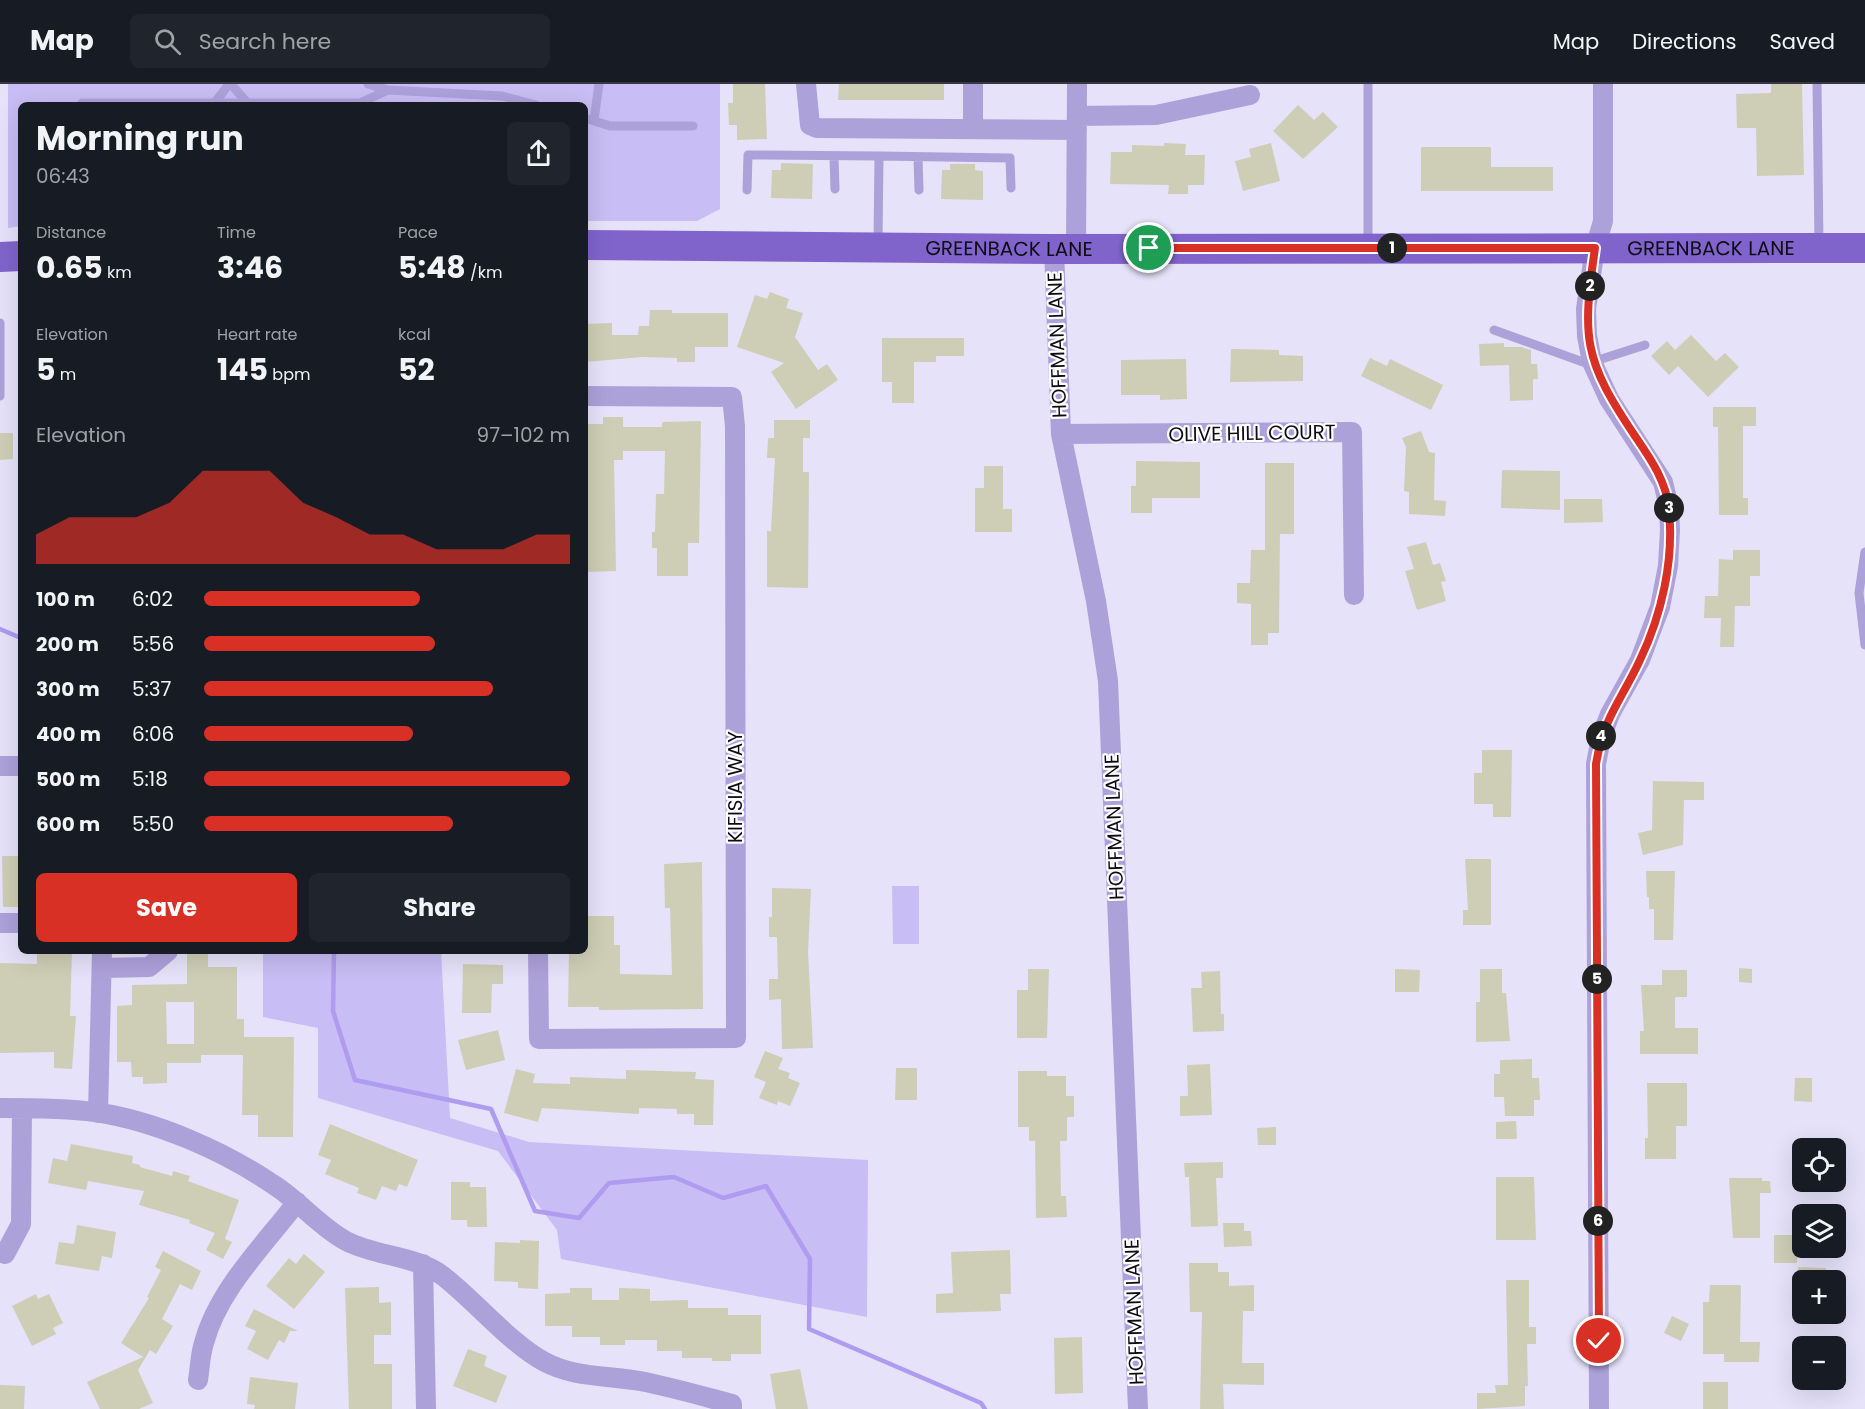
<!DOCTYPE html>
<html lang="en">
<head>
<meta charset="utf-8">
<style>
	body { margin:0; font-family:Poppins,sans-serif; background:#20242c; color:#f1f3f6; height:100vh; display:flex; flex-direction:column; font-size:22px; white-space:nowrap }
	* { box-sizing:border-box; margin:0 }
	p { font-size:20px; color:#9ea1a6 }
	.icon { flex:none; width:33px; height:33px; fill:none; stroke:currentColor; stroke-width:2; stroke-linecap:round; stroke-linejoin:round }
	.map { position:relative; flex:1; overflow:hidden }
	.drawer { position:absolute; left:18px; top:18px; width:570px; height:852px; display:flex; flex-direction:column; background:#171b24; border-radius:9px; box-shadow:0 6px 24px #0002 }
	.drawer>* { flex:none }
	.controls { position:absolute; left:1792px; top:1054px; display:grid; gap:12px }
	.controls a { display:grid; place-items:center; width:54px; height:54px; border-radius:9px; background:#171b24; box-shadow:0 6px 24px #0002; font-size:30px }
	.pin { position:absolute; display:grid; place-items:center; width:51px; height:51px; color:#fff; margin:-26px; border:3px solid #fff; border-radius:50%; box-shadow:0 2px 6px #0007 }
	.km { position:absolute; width:30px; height:30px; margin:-15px; border-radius:50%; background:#222; color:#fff; font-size:16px; line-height:30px; text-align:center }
	.round { display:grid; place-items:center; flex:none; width:63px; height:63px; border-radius:9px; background:#20242c }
	.headline { display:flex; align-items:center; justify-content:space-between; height:102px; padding:0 18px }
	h1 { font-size:33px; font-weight:700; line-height:45px }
	.metrics { display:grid; grid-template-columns:repeat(3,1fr); gap:9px; height:102px; padding:6px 18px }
	.metrics div { display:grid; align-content:center }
	.metrics b { font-size:30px; font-weight:700 }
	.metrics small { font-size:16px; font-weight:400 }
	.metrics p { font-size:16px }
	.chart { height:168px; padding:12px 18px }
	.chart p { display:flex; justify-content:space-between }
	.chart svg { width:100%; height:108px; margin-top:6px; fill:#d93025; opacity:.7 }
	.action { display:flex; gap:12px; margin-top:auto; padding:12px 18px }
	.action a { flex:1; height:69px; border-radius:9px; background:#d93025; color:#fff; font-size:24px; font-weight:700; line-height:69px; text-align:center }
	.action a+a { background:#20242c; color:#f1f3f6 }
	ul { padding:0 18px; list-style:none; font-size:20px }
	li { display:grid; grid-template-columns:96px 72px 1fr; align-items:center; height:45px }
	li i { height:15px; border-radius:8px; background:#d93025 }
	header { display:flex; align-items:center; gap:36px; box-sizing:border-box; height:84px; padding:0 30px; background:#171b24; border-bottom:2px solid #363941 }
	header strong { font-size:28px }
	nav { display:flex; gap:33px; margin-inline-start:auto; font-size:21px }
	.search { width:420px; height:54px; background:#20242c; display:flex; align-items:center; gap:15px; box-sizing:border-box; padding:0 21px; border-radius:9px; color:#9ea1a6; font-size:22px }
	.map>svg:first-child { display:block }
	.green { fill:#c8bdf4 }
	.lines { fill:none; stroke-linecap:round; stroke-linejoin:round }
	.stream { stroke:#af9bf0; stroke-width:4.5 }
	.building { fill:#ceceb6; fill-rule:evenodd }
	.lane { stroke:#ada1da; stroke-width:9 }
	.street { stroke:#ada1da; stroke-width:20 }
	.primary { stroke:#8064cb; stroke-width:30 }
	.route-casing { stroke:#fff; stroke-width:12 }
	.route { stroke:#d93025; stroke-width:8 }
	.labels { text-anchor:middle; stroke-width:4.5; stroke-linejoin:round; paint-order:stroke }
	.street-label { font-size:20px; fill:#0e0c14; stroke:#fff }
</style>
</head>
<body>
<header>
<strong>Map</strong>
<div class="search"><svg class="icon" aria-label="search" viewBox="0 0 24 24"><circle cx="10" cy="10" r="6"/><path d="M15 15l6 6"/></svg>Search here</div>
<nav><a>Map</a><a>Directions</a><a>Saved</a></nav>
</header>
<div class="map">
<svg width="1865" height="1325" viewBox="0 0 1865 1325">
	<rect width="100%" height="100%" fill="#e6e2f9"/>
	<path class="green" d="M8,0h712v125l-23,12h-112v-116h-564v121l-13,2z
		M892,802h27v58h-26z
		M263,867h178l9,167 79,24 339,18 -1,157 -306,-58 -4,-29 -59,-79 -180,-53v-70l-55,-11z"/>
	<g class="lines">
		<path class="stream" d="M0,545l21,9
			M334,867l-1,60 22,69 136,29 44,102 44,7 30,-35 65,-6 49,21 43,-12 44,73 -1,70 172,74 4,6"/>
	</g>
	<path class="building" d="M733,0h32l2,55 -30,1v-15h-8l-1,-22h5z
		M839,0h105v16h-106z
		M1771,0h31l2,91 -47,1 -1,-48h-19l-1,-34 35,-1z
		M1298,21l16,15 9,-8 15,15 -35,32 -30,-28z
		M1164,59l22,1 -1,11h20l-1,30h-16v9h-20l1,-9 -59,-1 1,-32h21v-7l32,1z
		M1271,59l9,38 -37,10 -8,-30 16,-4 -2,-8z
		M1421,63h70v20h62v24h-132z
		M781,79l32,1 -1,35 -41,-1 1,-28h9z
		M950,80h25v6l8,1v29l-42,-1 1,-29h8z
		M770,208l19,7 -3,9 17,5 -8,24 23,33 9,-6 11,16 -42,29 -25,-37 13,-9 -47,-16 18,-52 12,4z
		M650,226h22v3h56v34h-33v15h-18v-4l-34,-1 -58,5v-38l27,-1v12h26l1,-9h10z
		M1691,251l25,26 9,-8 14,14 -31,30 -30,-31 -9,9 -18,-19 16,-15 8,9z
		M882,254h82v18h-28v6h-22v41h-22v-21h-10z
		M1504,259v4h17l10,3v14h6l1,15h-5v21l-23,1 -1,-36 -29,1 -1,-22z
		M1231,265l48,1v5l24,1v25l-73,1z
		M1370,274l17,8 3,-7 53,26 -12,25 -70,-34z
		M1186,275l1,40 -27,1v-5h-39v-35z
		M1713,323h43v19h-13v72h5v17h-29l-1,-88h-5z
		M603,333h20v10h39v-5l39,-1 -2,122h-11v33h-31v-28h-5v-16h3l1,-38h8l1,-43h-42v9h-9l2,111 -31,1v-148h18z
		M774,336h36v18h-7v34h6l-1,116 -41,-1v-56h4l4,-73h-8l1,-20h6z
		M1421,347l8,21 6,1 -1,47 12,1 -1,15 -36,-2v-22l-5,-1 2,-44 -4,-9z
		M0,349h13v26l-13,1z
		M1136,377l64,1v36h-48v15h-21v-27h5z
		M1265,379h29v71h-14l-1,99h-11v12h-17v-41l-14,-1v-20h13l1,-33h14z
		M984,382h19v43h9v23h-37v-44h9z
		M1502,386l58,1v39l-59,-2z
		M1564,415h38l1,23 -39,1z
		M1426,458l7,23 7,-2 6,18 -5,1 5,19 -29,9 -12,-39 9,-2 -7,-22z
		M1733,466h27v26h-10v30h-15l-1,41h-14l1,-29h-17l1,-22h13l1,-37 14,1z
		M1482,666h30l-1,67h-18v-13h-19v-31h8z
		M1653,697l51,1v18h-20l-1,45 -40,10 -5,-22 14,-3z
		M2,772h19v51h-18z
		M1465,775h26v66h-28v-15h5z
		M702,778l1,147 -104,1v-3h-31l1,-56h16v-35h29v29h6v29l52,1 -2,-67h-5l-1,-44z
		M1646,787h29l-2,69h-19v-31h-5v-12h-2z
		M772,804l39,1 -3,63 5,96 -31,1 -1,-50 -12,1v-21h9l-1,-42h-8v-20h3z
		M37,867h35l-2,65h6l-4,53 -18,-1v-16l-54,1v-90l37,1z
		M187,868h21v15h29v52h7v18h50l-1,100h-35v-22h-16l1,-60h-42v8h-34v20l-24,1v-7h-11l-1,-15h-14v-56l15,-1v-20l55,-1zM166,918h28v42h-27z
		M463,880l40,1v19h-11l-1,29h-29z
		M1739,884l13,1v14l-13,-1z
		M1028,885h21l-2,69h-30v-48h11z
		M1395,885l25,1 -1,22h-24z
		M1480,885h22v24h4l4,48 -34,1v-40h4z
		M1662,886h25v27h-12v31h23v26h-58v-23h4l-3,-46h21z
		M1220,887l1,43h3v17l-31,1 -2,-44h11l-1,-16z
		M498,946l7,30 -39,10 -8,-30z
		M765,967l18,7 -5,11 12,4 -2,5 12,5 -10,23 -12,-5 -1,4 -18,-7 7,-16 -12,-5z
		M1532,975v19h7l1,22h-6v16h-29l-1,-19h-10v-23h6v-14z
		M1210,980l2,51 -32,1v-20h8l-1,-31z
		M896,984h21v32h-22z
		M516,985l19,5 -2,9 37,1v-7l56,2v-9l70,2 -1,7 19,1 -1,45h-19v-11h-17v-5l-38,-1v6l-97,-6 -4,14 -34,-9z
		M1018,987h29v5h19v20h8v21h-7v24h-7l1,55h5l1,21 -31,1 -1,-77h-6v-14h-11z
		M1795,994h17v24l-18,-1z
		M1647,999h40v43h-11v33h-31v-21h3z
		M1516,1037l1,18h-21v-17z
		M330,1040l88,36 -11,27 -8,-3 -3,7 -14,-5 -6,14 -19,-7 2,-5 -34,-14 6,-14 -13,-5z
		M1276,1043v18h-18l-1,-17z
		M71,1060l62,12 -1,7 8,2v2l32,9 1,-5 17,5 -2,5 51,19 -14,39 7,3 -9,17 -17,-9 9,-17 -26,-10 1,-3 -51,-15 5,-14 -56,-10 -2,9 -38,-7 5,-25 14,3z
		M1223,1078v16h-7l2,48 -27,1 -2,-50h-4l-1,-14z
		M1496,1093h38l2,63h-40z
		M1729,1094h33v3h8l1,12h-11v45h-27z
		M451,1098h19v5h16l1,40h-20v-7h-16z
		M1223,1139h21v8h7l1,15 -28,1z
		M77,1141l39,7 -4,26 -10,-2 -3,15 -44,-7 4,-22 15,2z
		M1774,1151h23v28h-23z
		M520,1156l19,1 -1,48 -20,-1v-6l-24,-1 1,-39 25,1z
		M1010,1166l1,44h-11l1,17 -65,2v-19l17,-1 -2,-41z
		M163,1167l38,20 -9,19 -12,-6 -18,35 11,7 -17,28 -6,-4 -12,20 15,33 -14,6h-39l-13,-27 56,-25 -22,-14 28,-45 -2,-1 14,-27 -6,-3z
		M304,1170l21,18 -31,37 -28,-23 23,-28 7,6z
		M1189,1179h29v9h11v14l25,-1v26h-11l-1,52h22v22l-41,-1 1,25h-24l2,-97h-12z
		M1798,1183l28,1v13h-28z
		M1506,1196h23v47h7v17h-9l1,42h-3v20l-48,3v-16h19l-1,-8h13z
		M1710,1201h31l-1,57h20l-1,20h-35v-8h-21v-52h6z
		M379,1203v16l12,-1v33h-17v29h18v45h-43l-4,-121z
		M570,1204h22v12h27v-12l31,1v12l38,-1v8h40v7h33v39h-30v7h-19v-3h-30v-7h-25v-11h-32v5h-25v-8h-28v-11h-27v-32l25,-1z
		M36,1210l2,5 11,-5 14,29 -10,5 3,6 -24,12 -20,-40z
		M254,1225l44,22h-8l-6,12 -5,-3 -11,20 -21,-11 9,-18 -11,-5z
		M1672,1232l17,8 -8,17 -17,-8z
		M1082,1253l1,56 -28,1 -1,-56z
		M468,1265l19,7 -3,10 23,10 -11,27 -43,-17z
		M800,1285l8,40h-32l-6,-35z
		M250,1293l48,6 -3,26h-41l1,-4 -8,-1z
		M1703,1298h25v27h-25z
		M0,1301l25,1 -1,23h-24z"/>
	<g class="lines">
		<path class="lane" d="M231,0l18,21
			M368,0l20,6 114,6 34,9
			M1368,0v161
			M1817,0l2,160
			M82,19h278l28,-13
			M213,21l16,-21
			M585,34l25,8h83
			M594,36l5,-36
			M879,72l131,2 1,30
			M834,73l1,32
			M918,74l1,32
			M747,106l1,-35 131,1 -1,86
			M0,239v73
			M1494,246l100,36
			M1592,278l53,-17
			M1865,468l-6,41 6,52"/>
		<path class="street" d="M806,0l4,41 7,3 260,2
			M973,0v45
			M1077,32l79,-1 94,-20
			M1076,164l1,-164
			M1054,165l7,185 35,167 12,80 30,728
			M1061,350l291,-2 2,163
			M0,682h21
			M0,839h21
			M538,867l1,88 197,-1 -1,-612 -3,-29 -147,-1
			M103,884l46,-1 19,-16
			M0,1024c32,0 64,0 95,4 61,9 129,39 179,73 25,16 46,42 72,56 31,16 69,14 97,35 31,24 67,67 100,85 31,17 63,14 97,20 31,6 62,15 92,23v5
			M98,1029l4,-162
			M5,1170l16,-30 1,-116
			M423,1180l3,145
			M198,1296c2,-12 2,-25 6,-37 14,-53 60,-98 93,-141
			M1599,1325l-3,-645 5,-26 9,-24 30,-54 20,-53 8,-41 2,-36 -1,-23 -6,-25 -54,-83 -17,-37 -5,-26 -1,-27 9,-61 8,-27v-137"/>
		<g class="primary">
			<path id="s1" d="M585,161l469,4 811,-1"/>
			<path d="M0,173l21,-1"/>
		</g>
	</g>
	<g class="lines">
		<defs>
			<path id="route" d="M1149,164h446c-13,90 -12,111 40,188 15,22 32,46 34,74 5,50 -7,104 -29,150 -19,41 -36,56 -44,104l3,577"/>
		</defs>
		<use href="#route" class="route-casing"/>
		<use href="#route" class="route"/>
	</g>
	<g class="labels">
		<g class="street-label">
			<text dy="7" stroke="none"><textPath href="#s1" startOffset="424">GREENBACK LANE</textPath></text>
			<text dy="7" stroke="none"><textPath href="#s1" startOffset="1126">GREENBACK LANE</textPath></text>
			<text transform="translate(1057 261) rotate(-92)" y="7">HOFFMAN LANE</text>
			<text transform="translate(1252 349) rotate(-1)" y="7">OLIVE HILL COURT</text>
			<text transform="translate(735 703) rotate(-90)" y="7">KIFISIA WAY</text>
			<text transform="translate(1114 743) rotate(-92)" y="7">HOFFMAN LANE</text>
			<text transform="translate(1134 1228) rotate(-92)" y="7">HOFFMAN LANE</text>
		</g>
	</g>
</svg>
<div class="controls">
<a><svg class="icon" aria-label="locate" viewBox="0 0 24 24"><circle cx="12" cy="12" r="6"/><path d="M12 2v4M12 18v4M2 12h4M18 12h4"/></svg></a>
<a><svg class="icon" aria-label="layers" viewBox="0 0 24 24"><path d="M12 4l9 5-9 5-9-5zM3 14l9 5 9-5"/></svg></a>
<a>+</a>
<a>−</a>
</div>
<div class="pin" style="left:1149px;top:164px;background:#1e9e55"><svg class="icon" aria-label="arrive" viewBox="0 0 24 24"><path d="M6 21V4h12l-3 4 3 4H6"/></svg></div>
<div class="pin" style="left:1599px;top:1257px;background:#d93025"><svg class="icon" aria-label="check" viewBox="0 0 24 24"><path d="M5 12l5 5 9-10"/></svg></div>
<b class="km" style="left:1392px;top:164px">1</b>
<b class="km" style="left:1590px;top:202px">2</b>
<b class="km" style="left:1669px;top:424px">3</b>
<b class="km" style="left:1601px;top:652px">4</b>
<b class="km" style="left:1597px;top:895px">5</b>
<b class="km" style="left:1598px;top:1137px">6</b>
<section class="drawer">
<div class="headline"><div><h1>Morning run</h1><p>06:43</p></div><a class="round"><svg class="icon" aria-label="share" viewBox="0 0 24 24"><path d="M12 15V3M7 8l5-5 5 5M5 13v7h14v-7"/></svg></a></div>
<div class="metrics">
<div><p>Distance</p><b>0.65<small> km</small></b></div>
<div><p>Time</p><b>3:46</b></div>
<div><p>Pace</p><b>5:48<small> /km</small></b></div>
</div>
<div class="metrics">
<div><p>Elevation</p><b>5<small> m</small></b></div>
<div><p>Heart rate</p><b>145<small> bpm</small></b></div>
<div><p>kcal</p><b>52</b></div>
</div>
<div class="chart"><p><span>Elevation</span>97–102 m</p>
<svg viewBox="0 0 160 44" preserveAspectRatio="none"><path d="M0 44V32L10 25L20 25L30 25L40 19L50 6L60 6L70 6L80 19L90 25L100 32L110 32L120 38L130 38L140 38L150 32L160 32V44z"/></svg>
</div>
<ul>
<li><b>100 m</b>6:02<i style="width:59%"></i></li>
<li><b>200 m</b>5:56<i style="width:63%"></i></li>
<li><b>300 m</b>5:37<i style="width:79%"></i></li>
<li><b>400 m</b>6:06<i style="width:57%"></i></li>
<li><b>500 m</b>5:18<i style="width:100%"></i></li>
<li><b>600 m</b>5:50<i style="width:68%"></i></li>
</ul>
<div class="action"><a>Save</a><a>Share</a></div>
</section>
</div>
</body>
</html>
